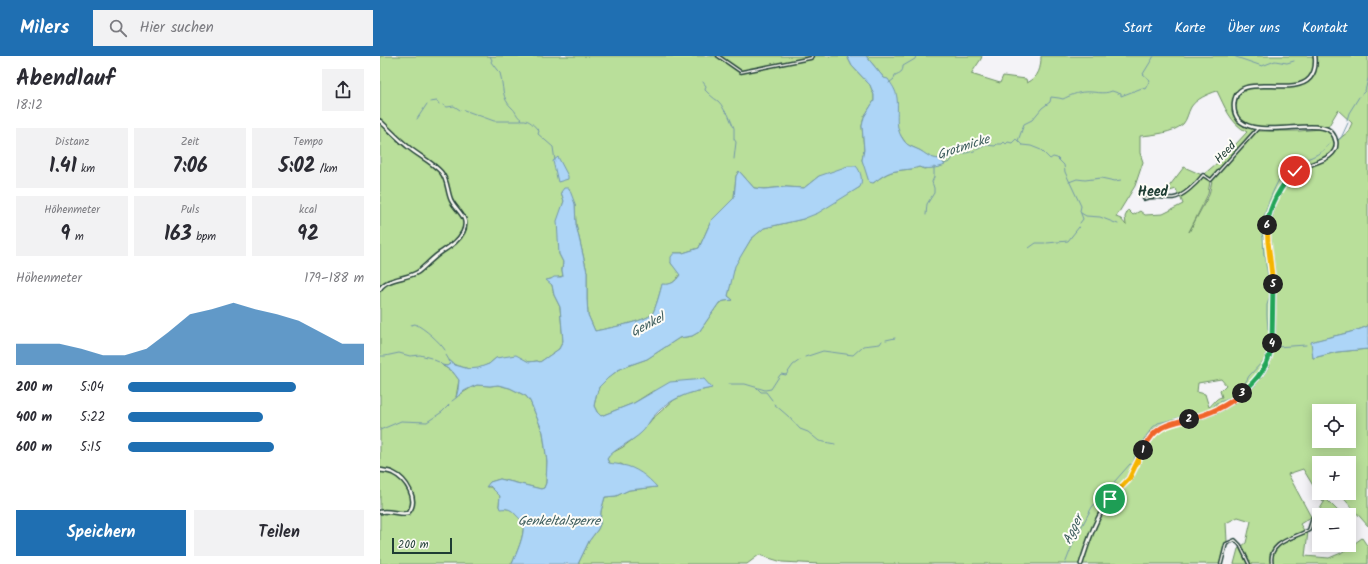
<!DOCTYPE html>
<html lang="de">
<head>
<meta charset="utf-8">
<style>
	body { margin:0; font-family:Kalam,sans-serif; background:#f2f2f3; color:#2b2b33; height:100vh; display:flex; flex-direction:column; font-size:15px; white-space:nowrap }
	* { box-sizing:border-box; margin:0 }
	p { font-size:13px; color:#7c7c81 }
	.icon { flex:none; width:22px; height:22px; fill:none; stroke:currentColor; stroke-width:2; stroke-linecap:round; stroke-linejoin:round }
	.map { position:relative; flex:1; overflow:hidden }
	.drawer { display:flex; flex-direction:column; background:#fff; width:380px }
	.drawer>* { flex:none }
	.tools { position:absolute; left:932px; top:348px; display:grid; gap:8px }
	.tools a { display:grid; place-items:center; width:44px; height:44px; border-radius:0px; background:#fff; box-shadow:0 2px 10px #0003; font-size:20px }
	.scale { position:absolute; left:12px; bottom:10px; width:60px; box-sizing:border-box; padding-left:4px; border:2px solid #1f3d34; border-top:0; font-size:11px; line-height:14px; white-space:nowrap; color:#1f3d34; -webkit-text-stroke:3px #fdfcf7; paint-order:stroke }
	.pin { position:absolute; display:grid; place-items:center; width:34px; height:34px; color:#fff; margin:-17px; border:2px solid #fff; border-radius:50%; box-shadow:0 1px 4px #0007 }
	.km { position:absolute; width:20px; height:20px; margin:-10px; border-radius:50%; background:#222; color:#fff; font-size:11px; line-height:20px; text-align:center }
	.round { display:grid; place-items:center; flex:none; width:42px; height:42px; border-radius:0px; background:#f2f2f3 }
	.overview { display:flex; align-items:center; justify-content:space-between; height:68px; padding:0 16px }
	h1 { font-size:22px; font-weight:800; line-height:30px }
	.figures { display:grid; grid-template-columns:repeat(3,1fr); gap:6px; height:68px; padding:4px 16px }
	.figures div { display:grid; align-content:center; border-radius:0px; background:#f2f2f3; text-align:center }
	.figures b { font-size:20px; font-weight:800 }
	.figures small { font-size:11px; font-weight:400 }
	.figures p { font-size:11px }
	.chart { height:112px; padding:8px 16px }
	.chart p { display:flex; justify-content:space-between }
	.chart svg { width:100%; height:72px; margin-top:4px; fill:#1f6fb2; opacity:.7 }
	.primary-button { display:flex; gap:8px; margin-top:auto; padding:8px 16px }
	.primary-button a { flex:1; height:46px; border-radius:0px; background:#1f6fb2; color:#fff; font-size:16px; font-weight:800; line-height:46px; text-align:center }
	.primary-button a+a { background:#f2f2f3; color:#2b2b33 }
	ul { padding:0 16px; list-style:none; font-size:13px }
	li { display:grid; grid-template-columns:64px 48px 1fr; align-items:center; height:30px }
	li i { height:10px; border-radius:5px; background:#1f6fb2 }
	header { display:flex; align-items:center; gap:24px; box-sizing:border-box; height:56px; padding:0 20px; background:#1f6fb2; color:#fff }
	header strong { font-size:19px }
	nav { display:flex; gap:22px; margin-inline-start:auto; font-size:14px }
	.search { width:280px; height:36px; background:#f2f2f3; display:flex; align-items:center; gap:10px; box-sizing:border-box; padding:0 14px; border-radius:0px; color:#7c7c81; font-size:15px }
	main { display:flex; flex:1; min-height:0 }
	.map>svg:first-child { display:block }
	.green { fill:#b9df9a; stroke:#6c8e67; fill-rule:evenodd }
	.water { fill:#add5f7; stroke:#7498a9 }
	.lines { fill:none; stroke-linecap:round; stroke-linejoin:round }
	.stream { stroke:#7498a9; stroke-width:1 }
	.street-casing { stroke:#1f3d34; stroke-width:4.5 }
	.secondary-casing { stroke:#1f3d34; stroke-width:5.5 }
	.street { stroke:#fdfcf7; stroke-width:1.5 }
	.secondary { stroke:#fdfcf7; stroke-width:2.5 }
	.split-1-casing { stroke:#fff; stroke-width:8 }
	.split-2-casing { stroke:#fff; stroke-width:8 }
	.split-3-casing { stroke:#fff; stroke-width:8 }
	.split-4-casing { stroke:#fff; stroke-width:8 }
	.split-5-casing { stroke:#fff; stroke-width:8 }
	.split-6-casing { stroke:#fff; stroke-width:8 }
	.split-7-casing { stroke:#fff; stroke-width:8 }
	.split-1 { stroke:#f5b400; stroke-width:5 }
	.split-2 { stroke:#f0652b; stroke-width:5 }
	.split-3 { stroke:#f0652b; stroke-width:5 }
	.split-4 { stroke:#22a559; stroke-width:5 }
	.split-5 { stroke:#22a559; stroke-width:5 }
	.split-6 { stroke:#f5b400; stroke-width:5 }
	.split-7 { stroke:#22a559; stroke-width:5 }
	.labels { text-anchor:middle; stroke-width:4; stroke-linejoin:round; paint-order:stroke }
	.street-label { font-size:12px; fill:#1f3d34; stroke:#fdfcf7 }
	.water-label { font-size:13px; font-style:italic; fill:#3b5b5b; stroke:#fdfcf7 }
	.quarter-label { font-size:14px; font-weight:bold; fill:#1f3d34; stroke:#fdfcf7 }
</style>
</head>
<body>
<header>
<strong>Milers</strong>
<div class="search"><svg class="icon" aria-label="search" viewBox="0 0 24 24"><circle cx="10" cy="10" r="6"/><path d="M15 15l6 6"/></svg>Hier suchen</div>
<nav><a>Start</a><a>Karte</a><a>Über uns</a><a>Kontakt</a></nav>
</header>
<main>
<section class="drawer">
<div class="overview"><div><h1>Abendlauf</h1><p>18:12</p></div><a class="round"><svg class="icon" aria-label="share" viewBox="0 0 24 24"><path d="M12 15V3M7 8l5-5 5 5M5 13v7h14v-7"/></svg></a></div>
<div class="figures">
<div><p>Distanz</p><b>1.41<small> km</small></b></div>
<div><p>Zeit</p><b>7:06</b></div>
<div><p>Tempo</p><b>5:02<small> /km</small></b></div>
</div>
<div class="figures">
<div><p>Höhenmeter</p><b>9<small> m</small></b></div>
<div><p>Puls</p><b>163<small> bpm</small></b></div>
<div><p>kcal</p><b>92</b></div>
</div>
<div class="chart"><p><span>Höhenmeter</span>179–188 m</p>
<svg viewBox="0 0 160 44" preserveAspectRatio="none"><path d="M0 44V31L10 31L20 31L30 34L40 38L50 38L60 34L70 24L80 13L90 10L100 6L110 10L120 13L130 17L140 24L150 31L160 31V44z"/></svg>
</div>
<ul>
<li><b>200 m</b>5:04<i style="width:71%"></i></li>
<li><b>400 m</b>5:22<i style="width:57%"></i></li>
<li><b>600 m</b>5:15<i style="width:62%"></i></li>
</ul>
<div class="primary-button"><a>Speichern</a><a>Teilen</a></div>
</section>
<div class="map">
<svg width="988" height="508" viewBox="0 0 988 508">
	<rect width="100%" height="100%" fill="#f4f3f7"/>
	<filter id="ink" filterUnits="userSpaceOnUse"><feTurbulence type="fractalNoise" baseFrequency=".025" numOctaves="2"/><feDisplacementMap in="SourceGraphic" scale="8" xChannelSelector="R" yChannelSelector="G"/><feConvolveMatrix kernelMatrix="1 2 1 2 8 2 1 2 1" color-interpolation-filters="sRGB"/></filter>
	<g filter="url(#ink)">
		<path class="green" d="M0,0h467l5,10 18,19 4,10v6l-10,16 -2,9 2,24 -2,10 11,23c7,-5 15,-11 23,-12 8,-2 16,-1 23,-4l5,2c7,-2 13,-2 20,-5l-4,-5 -10,-1 -9,-7 -13,-6 -3,-3 -8,-12 -1,-11 -12,-41 -18,-22h116l-1,3 -10,15 29,9 3,-7 23,3 1,4c12,-6 14,-15 14,-27h327v270c-18,8 -38,10 -56,16l1,16 24,-6 31,-3v177l-29,-33h10v-30h-30v30h8l-4,9 -20,-33 -15,5 23,43 -11,7 5,8 -25,13 28,-13 -3,24 24,2 12,-5 21,-15 6,9v17h-134l4,-15 8,-6 5,-22 -13,-4 -12,6 1,18 -4,10 -3,13h-400l-38,-2 -23,-7 -12,9h-169l11,-23 9,-12 2,-5 1,-13 4,-14 11,-1 13,-6 28,-3 -36,-23 -5,1 -7,-2 -2,-4 3,-5 13,-7 19,-15 10,-13 22,-19 12,-6 25,-6 -58,3 -19,12 -33,13 -4,-4 -3,-6 2,-10 3,-9 9,-9 10,-8 9,-4 20,-7 32,-21 13,-2 7,-4 20,-29 5,-2 9,-1 -5,-4 6,-30 17,-27 13,-11 39,-9 57,-32 -41,-11 -15,12 -18,-1 -22,2 -10,-1 -15,-17 -3,5 -2,22 -23,23 -12,27 -16,5h-9l-3,10 9,11c-5,8 -8,11 -18,11 -1,4 -7,26 -10,29 -5,7 -47,15 -57,17l-7,-16 -1,-16v-27l-11,-47 -1,-21 -14,-12 3,9 -2,7 -3,46 4,8 -1,8 1,6 -16,4 5,5 2,10 6,12 3,34 -4,8 -19,13 -3,-1 -8,1 -7,-3 -26,-1 -7,6 -11,5h-9l-14,-4 -5,-4v3l-3,2h-4l10,6 6,8 -3,17 16,-10 5,-2 13,1 8,-1 12,3 16,8 4,5 13,31 4,30 -1,21 -2,5 -3,1 -41,-10 -10,3 -3,5c5,-1 9,5 13,9l-1,10 1,2c8,1 11,0 16,7 3,3 7,6 7,10 2,10 -7,29 -11,39h-132zM837,35c8,16 13,32 30,41l-24,26 -20,17 8,5c14,-17 30,-32 43,-50l-11,-5 -10,-13 3,-15 1,1c-1,5 -3,10 -1,15 2,5 9,11 13,13 25,6 55,-4 79,1l10,-17 14,13 -4,9 -14,11 -2,-8 -6,-4 -6,-2 -20,2h-43l-34,35 -11,15 -3,14 -20,37 19,-38 2,-13 -7,-5 -8,10 -15,10 3,8 -20,10 -18,1 -5,-4 -7,4 -5,-5 -3,7 1,8 -5,-6 -5,-2 19,-31 8,-24 -3,-9v-17c13,-1 33,-3 43,-12 4,-4 5,-12 8,-17 5,-8 17,-13 26,-16zM841,323l5,6 -6,6 2,6c-7,1 -8,7 -13,10l-4,-13 -8,-2 1,-9zM939,355h30v30h-30z
			M804,111l18,8 -7,10 -16,11 -3,-7 -12,4z
			M946,443l14,14 -2,2h-19v5l-4,-3z"/>
		<path class="water" d="M467,0h19l18,22 4,1c4,6 8,11 9,19 2,17 -4,29 8,44 4,5 11,6 16,9 8,5 9,7 19,8l5,6c-6,3 -20,5 -26,2 -7,3 -15,2 -23,4 -9,1 -16,7 -23,12l-4,-1 -7,-22 2,-10 -2,-24 2,-9 10,-16v-6l-4,-10 -18,-19z
			M178,101l10,19v3l-10,3 -5,-21z
			M468,110h8c5,5 7,15 4,21l-42,26 -15,6 -39,9 -13,11 -16,27 -7,30 5,4 -9,1 -5,2 -20,29 -7,4 -13,2 -32,21 -20,7 -9,4 -10,8 -9,9 -3,9 -2,10 3,6 4,4 33,-13 36,-21 34,-3 8,9c-26,5 -42,10 -60,30 -4,5 -6,11 -11,15 -8,8 -29,17 -34,26l2,4c5,1 9,1 13,2 14,2 26,12 35,22l-28,3 -13,6 -11,1 -4,14 -1,13 -2,5 -9,12 -11,23h-66c4,-10 13,-29 11,-39 0,-4 -4,-7 -7,-10 -5,-6 -8,-7 -16,-6l-1,-3 1,-10 -10,-10 -4,1 4,-5 10,-3 41,10 3,-1 2,-5 1,-21 -4,-30 -13,-31 -4,-5 -16,-8 -12,-3 -8,1 -13,-1 -5,2 -8,4 -8,7 2,-8 1,-10 -6,-8 -11,-7 5,1 3,-2 -1,-4 6,5 14,4 9,-1 11,-4 7,-6 20,-3 13,7 8,-1 3,1 19,-13 4,-8 -3,-34 -6,-12 -2,-10 -6,-5 5,-1 3,-2h7l2,-1 -1,-6 1,-8 -4,-8 -2,-33 7,-20 -3,-9 3,-4h5l6,16 1,21 11,47v27l1,16 7,16c10,-2 52,-10 57,-17 3,-3 9,-25 10,-30 10,1 13,-2 18,-9l-9,-12v-6l3,-4h9l16,-5 12,-27 23,-23 2,-22 3,-5 15,17 10,1 22,-2 18,1 15,-12z
			M988,270v23l-31,3 -24,6 -2,-16c19,-6 39,-8 57,-16z"/>
		<g class="lines">
			<path class="stream" d="M110,0l2,4 -1,2 6,8 3,3c4,14 1,25 12,35 4,3 4,8 10,12 8,-1 12,6 17,11l-1,3 15,13 2,14
				M853,0l29,10 13,-5 12,2 7,-2
				M323,26l3,4 -1,4c4,4 8,8 13,11 5,4 5,10 10,13l6,14v11l2,3 -2,17
				M509,27l5,-4 1,-4c5,-2 8,-3 8,-9l12,-7 1,-3
				M982,38l3,-3 3,-12
				M50,46l7,-1 2,3
				M63,49l4,2 7,-1 6,4
				M84,54l30,11h27
				M37,63l10,-15
				M967,64l2,-7 10,-16
				M958,84l3,-2 7,-15
				M638,85l4,4 9,1 10,4 9,9 3,-2 4,1 7,7 1,7 16,34 -1,5 3,8 -3,4
				M564,108l6,-2 4,-6 20,-5 12,-6 9,1 2,-2h5l2,-2 2,2 2,-2 4,1 4,-4 2,2 6,-17 8,-4 10,-12 8,-6 1,-5 8,1 4,1c6,-3 15,-7 22,-7 9,-1 18,3 27,-1l9,3v2l21,-8 3,1 5,-9 -7,-6 11,-18
				M689,126l8,-3 8,1 16,-2 14,3 6,-1
				M701,157l5,3 14,1 18,7
				M546,159l1,-11 7,-11v-5l-2,-6 2,-5v-10
				M667,187l21,-2 11,-14
				M649,192l7,-5h9
				M888,219l-2,-10v-8l-2,-2c-1,-6 0,-12 -1,-18 -1,-3 -2,-5 -1,-9 2,-16 16,-57 31,-64 14,-6 27,-7 37,-21
				M31,269l4,-1c9,4 25,18 30,26
				M506,284l9,-2
				M896,291l30,-2
				M888,292l3,-14 -3,-5 -1,-14v-10l3,-9 -1,-17
				M66,299l3,5
				M0,300h5l14,-3 11,3 10,-1 11,3
				M425,301l18,-6 30,4 10,-9 17,-2 2,-3
				M54,304l5,2 3,3
				M349,328h16l20,6 6,-1 9,-14 1,-1 5,1 7,-10 7,-5
				M376,331l5,5h5l6,8
				M72,345l4,-3
				M394,348l14,12 12,13 8,3 11,9 16,3
				M0,374l21,-9 26,1 15,-10 7,-7
				M759,390l13,-18 6,-5 54,-13 4,-7 13,-4 15,-14 5,-9 16,-17 3,-10h1
				M685,508l9,-23 18,-34 38,-43 3,1 4,-17"/>
			<defs>
				<path id="street" d="M338,0l23,16 70,-14 1,-2
					M764,143c10,-4 19,-1 29,-1 10,-1 24,-15 30,-23l8,5 47,-52
					M841,508l5,-20 9,-4 5,5 9,19
					M892,508c-5,-22 22,-26 37,-34l4,-13 6,4"/>
				<path id="secondary" d="M0,65c9,8 17,17 27,25 10,9 24,15 34,26 7,8 6,19 10,28 6,12 19,17 12,32 -6,12 -17,16 -27,24 -6,5 -12,11 -18,16 -11,7 -32,6 -38,17
					M0,414c4,1 9,1 13,3 13,6 27,27 15,40 -9,2 -18,-3 -28,-1
					M701,508c6,-19 13,-41 24,-58 8,-11 19,-18 25,-30 9,-15 13,-36 28,-47 11,-8 27,-9 40,-12 27,-7 54,-27 68,-51 6,-12 6,-25 7,-38 0,-16 1,-31 0,-47 -2,-29 -11,-52 2,-81 4,-10 11,-21 20,-28 12,-10 43,-10 41,-30 -1,-7 -6,-13 -12,-14 -21,-7 -90,16 -90,-22 0,-38 58,-7 76,-28 5,-6 6,-14 5,-22"/>
			</defs>
			<use href="#street" class="street-casing"/>
			<use href="#secondary" class="secondary-casing"/>
			<use href="#street" class="street"/>
			<use href="#secondary" class="secondary"/>
		</g>
	</g>
	<g class="lines" filter="url(#ink)">
		<defs>
			<path id="split-1" d="M730,443l19,-20 14,-29"/>
			<path id="split-2" d="M763,394c11,-23 23,-26 46,-31"/>
			<path id="split-3" d="M809,363c21,-5 37,-12 53,-26"/>
			<path id="split-4" d="M862,337c16,-14 28,-29 30,-50"/>
			<path id="split-5" d="M892,287l1,-59"/>
			<path id="split-6" d="M887,169l1,17 5,42"/>
			<path id="split-7" d="M887,169c3,-20 14,-40 28,-54"/>
		</defs>
		<use href="#split-1" class="split-1-casing"/>
		<use href="#split-2" class="split-2-casing"/>
		<use href="#split-3" class="split-3-casing"/>
		<use href="#split-4" class="split-4-casing"/>
		<use href="#split-5" class="split-5-casing"/>
		<use href="#split-6" class="split-6-casing"/>
		<use href="#split-7" class="split-7-casing"/>
		<use href="#split-1" class="split-1"/>
		<use href="#split-2" class="split-2"/>
		<use href="#split-3" class="split-3"/>
		<use href="#split-4" class="split-4"/>
		<use href="#split-5" class="split-5"/>
		<use href="#split-6" class="split-6"/>
		<use href="#split-7" class="split-7"/>
	</g>
	<g class="labels">
		<g class="street-label">
			<text transform="translate(845 96) rotate(-46)" y="4">Heed</text>
		</g>
		<g class="water-label">
			<text transform="translate(583 90) rotate(-18)" y="5">Grotmicke</text>
			<text transform="translate(267 268) rotate(-28)" y="5">Genkel</text>
			<text x="179" y="469">Genkeltalsperre</text>
			<text transform="translate(692 473) rotate(-65)" y="5">Agger</text>
		</g>
		<g class="quarter-label">
			<text x="773" y="140">Heed</text>
		</g>
	</g>
</svg>
<div class="tools">
<a><svg class="icon" aria-label="locate" viewBox="0 0 24 24"><circle cx="12" cy="12" r="6"/><path d="M12 2v4M12 18v4M2 12h4M18 12h4"/></svg></a>
<a>+</a>
<a>−</a>
</div>
<div class="scale">200 m</div>
<div class="pin" style="left:730px;top:443px;background:#1e9e55"><svg class="icon" aria-label="arrive" viewBox="0 0 24 24"><path d="M6 21V4h12l-3 4 3 4H6"/></svg></div>
<div class="pin" style="left:915px;top:115px;background:#d93025"><svg class="icon" aria-label="check" viewBox="0 0 24 24"><path d="M5 12l5 5 9-10"/></svg></div>
<b class="km" style="left:763px;top:394px">1</b>
<b class="km" style="left:809px;top:363px">2</b>
<b class="km" style="left:862px;top:337px">3</b>
<b class="km" style="left:892px;top:287px">4</b>
<b class="km" style="left:893px;top:228px">5</b>
<b class="km" style="left:887px;top:169px">6</b>
</div>
</main>
</body>
</html>
